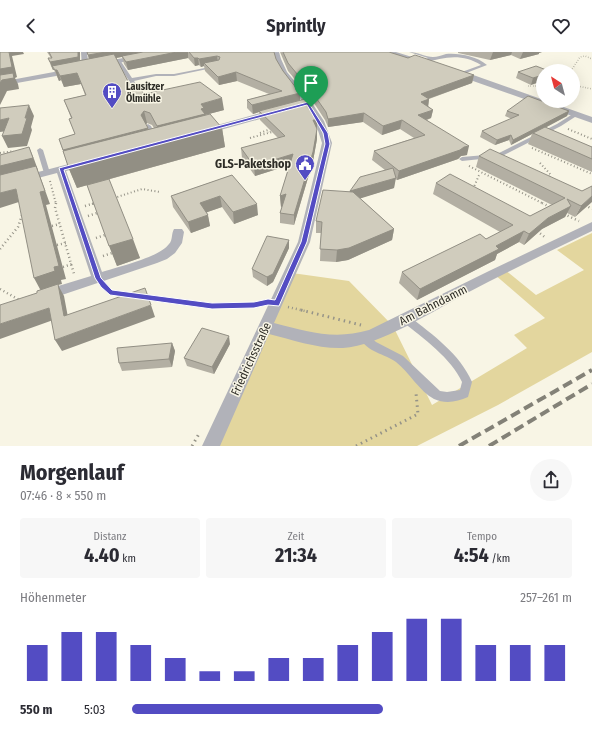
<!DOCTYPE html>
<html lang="de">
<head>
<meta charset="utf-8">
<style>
	body { margin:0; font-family:"Fira Sans Condensed",sans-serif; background:#f7f7f7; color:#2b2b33; height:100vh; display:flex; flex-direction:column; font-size:15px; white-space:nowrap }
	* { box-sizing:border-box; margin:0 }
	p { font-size:13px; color:#7c7c81 }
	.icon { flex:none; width:22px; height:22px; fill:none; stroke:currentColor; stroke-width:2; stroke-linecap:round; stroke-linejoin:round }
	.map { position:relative; height:394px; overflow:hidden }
	.details { display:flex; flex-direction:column; background:#fff; flex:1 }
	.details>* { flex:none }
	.needle { width:26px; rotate:324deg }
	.fabs { position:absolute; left:536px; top:12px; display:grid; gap:8px }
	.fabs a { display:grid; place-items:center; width:44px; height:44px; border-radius:50%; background:#fff; box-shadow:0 4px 16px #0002; font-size:20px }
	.pin { position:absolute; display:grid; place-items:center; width:34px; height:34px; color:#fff; margin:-41px -17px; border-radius:50% 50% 50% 0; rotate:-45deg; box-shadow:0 0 4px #0007 }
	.pin .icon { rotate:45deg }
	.round { display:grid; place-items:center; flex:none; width:42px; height:42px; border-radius:21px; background:#f7f7f7 }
	.summary { display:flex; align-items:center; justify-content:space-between; height:68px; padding:0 20px }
	h1 { font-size:22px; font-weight:700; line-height:30px }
	.stats { display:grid; grid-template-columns:repeat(3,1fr); gap:6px; height:68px; padding:4px 20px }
	.stats div { display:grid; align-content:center; border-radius:4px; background:#f7f7f7; text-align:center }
	.stats b { font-size:20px; font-weight:700 }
	.stats small { font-size:11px; font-weight:400 }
	.stats p { font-size:11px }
	.chart { height:112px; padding:8px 20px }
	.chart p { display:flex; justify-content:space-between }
	.chart svg { width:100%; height:72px; margin-top:4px; stroke:#534cc3; stroke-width:6 }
	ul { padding:0 20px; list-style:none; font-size:13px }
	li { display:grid; grid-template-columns:64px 48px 1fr; align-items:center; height:30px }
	li i { height:10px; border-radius:5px; background:#534cc3 }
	header { display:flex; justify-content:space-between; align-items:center; height:52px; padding:0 20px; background:#fff; font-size:18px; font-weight:700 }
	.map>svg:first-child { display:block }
	.green { fill:#e3d69e }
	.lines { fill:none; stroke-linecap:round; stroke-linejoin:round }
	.path-far3 { stroke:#959388; stroke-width:1.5; stroke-dasharray:0.5 2; stroke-linecap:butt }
	.path-far2 { stroke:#959388; stroke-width:2; stroke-dasharray:1 2.5; stroke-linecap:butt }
	.path-far1 { stroke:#959388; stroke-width:2.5; stroke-dasharray:1 3; stroke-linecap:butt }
	.path { stroke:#959388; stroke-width:3; stroke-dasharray:1.5 4; stroke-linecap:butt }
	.service { fill:#b1b2b9; fill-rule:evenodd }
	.minor { fill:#b1b2b9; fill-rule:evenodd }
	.rail { stroke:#838177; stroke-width:4; stroke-dasharray:10 5; stroke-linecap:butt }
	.wall { fill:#b3afa3; fill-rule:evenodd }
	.shaded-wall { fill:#928f84 }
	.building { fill:#d0ccbd; stroke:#928f84 }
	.route { fill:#534cc3; stroke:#fff; fill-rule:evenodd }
	.labels { text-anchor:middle; stroke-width:3; stroke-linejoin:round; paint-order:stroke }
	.far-poi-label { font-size:10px; font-weight:bold; fill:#2e2d27; stroke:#f8f5e5; text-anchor:start }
	.poi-label { font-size:12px; font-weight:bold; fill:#2e2d27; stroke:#f8f5e5; text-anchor:end }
	.street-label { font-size:12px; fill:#2e2d27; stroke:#f8f5e5 }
</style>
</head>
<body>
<header><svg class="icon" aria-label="back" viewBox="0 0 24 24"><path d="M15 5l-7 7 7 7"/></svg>Sprintly<svg class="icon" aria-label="heart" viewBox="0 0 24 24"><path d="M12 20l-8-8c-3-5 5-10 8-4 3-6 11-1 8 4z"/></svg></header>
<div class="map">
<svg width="592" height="394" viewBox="0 0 592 394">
	<rect width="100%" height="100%" fill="#f8f5e5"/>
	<path class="green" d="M592,181v119l-94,53 -81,41h-205l54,-118 78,13 -78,-14 26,-54 57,8 44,45 39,79 95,-57 -13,-13 31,-17 -51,-44 10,-5 32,26 48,-25 -27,-20z"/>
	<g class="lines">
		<path class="path-far3" d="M571,19l9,-14 5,-1 7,3
			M573,33l19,4
			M528,34h15"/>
		<path class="path-far2" d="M568,77l24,10
			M260,81l8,-3 1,2
			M250,86l22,-6
			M532,96l60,26
			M0,101l14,-2
			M540,111l11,12 -3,4
			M469,114l75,38
			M50,129l6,23
			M473,137l7,-16
			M114,146l28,-9 18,3
			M92,152l3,-1"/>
		<path class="path-far1" d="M56,151l-1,5 19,66
			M542,151l8,4
			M585,153l7,4
			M85,154l10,-3
			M564,162l15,7
			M88,164l9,-3
			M52,174l8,-2
			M537,179l9,7
			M96,186l9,-3
			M57,193l9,-2
			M0,197l18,-22 4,-12
			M103,204l9,-3
			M63,215l9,-3
			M104,235l6,5 19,2
			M0,237l21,12
			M146,244c37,6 79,16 116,7
			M288,255l17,4"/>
		<path class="path" d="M301,258l60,15
			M192,394l8,-14
			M356,394l62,-32 -2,-21"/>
		<path class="service" d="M409,0c8,0 17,5 24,5 4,0 9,-2 13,-3 14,-1 30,2 41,11l-26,10h-2v-2l22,-8c-19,-12 -37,-8 -57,-2h-2v-2l6,-3z
			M118,8h2l12,18 24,-4h18l41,-8 2,1 -43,9h-18l-22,5 10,14 -3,2 -2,-1 -23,-35z
			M576,60l3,2 -1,1 -17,11 -61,31 -38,4 -3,-2 3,-2 35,-3 60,-30z
			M148,72l3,2 6,12 -1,1 -2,1 -3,-2 -6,-12z
			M40,96l3,2 7,23 -1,1 -2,1 -3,-2 -7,-23z
			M406,263l3,1c24,19 51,38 63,66l-4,15c-11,5 -23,7 -34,2 -14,-7 -25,-27 -38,-37 -11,-8 -29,-10 -36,-24l2,-3 3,-1 3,1 8,7 27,14 37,35 7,1 13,-2 2,-8c-10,-23 -40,-45 -59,-60l-2,-3 2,-3z"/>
		<path class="minor" d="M81,0h6l2,18h-3l-4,-2z
			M155,0h14l-3,2 -64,12 -4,-2 4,-2z
			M273,0h6l2,7 6,13 23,28 14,21 8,22 -22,99 -36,81c34,9 61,17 95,7l120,-59 103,-49v9c-42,20 -83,40 -125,62 -32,17 -88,53 -124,55 -25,1 -50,-8 -74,-14l-49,112h-18l96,-204 24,-99 -7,-22 -11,-17 -24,-32 -6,-13z
			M385,0h11l32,10 -4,2z
			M70,17h3v4l-73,13v-4z
			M456,19h6l130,46v6l-136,-48z
			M275,57l4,3 -1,2 -72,20 -4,-3 1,-2z
			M84,108l3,1 2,2 -2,2 -21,6 36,101c16,-5 58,-15 67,-28 4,-4 2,-10 5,-15h8l2,3 -2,11 -7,10 -8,6 -10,4 -110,37 -5,-1 -2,-4 2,-4 49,-15 -34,-103 -57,15v-6z"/>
		<path class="rail" d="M459,394l133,-76
			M489,394l103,-62"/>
	</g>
	<path class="wall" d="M47,0h33v9l9,-2 -2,-7h187l2,7 7,12 17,22v7l17,20v19l-4,22 -19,64 -14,-2v-10l2,-7 -1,1 -1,-11 10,-31 -35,11 -13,-18 -1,-10 37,-10 -18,-18 -1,-8 -6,2 -6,-6v-8l22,-6 -32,-13 -18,4 -14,-14 -1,-5 -3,1 -2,-2 -4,1 -7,-8 -60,12 -4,-6 -2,-7 -6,1 15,29 13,7 80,16 -19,5h1l16,13 3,19 -122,34 37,77 -23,8 -30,-81 -10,3 -8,-19 -10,-30 16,-5 -6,-15 2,-1 -7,-18 21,-5 -4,-11 -17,3 -3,-7 -2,1 -5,-11h-1l-2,-4 -3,-8h3zM147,71l5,2 2,3 -5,2 -3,-6z
		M280,0h109l19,6 66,17 -2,8 -43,16 -1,7 5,4 -2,8 -4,2 40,35 -6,1 -3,3 -61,21 -2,-1 -1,9 -34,10 34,31 -2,11 -44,20 -12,2 -16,-1 1,-28h-5v-12l34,-30 35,-21 -13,-10 2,-9 40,-13 -14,-9 -18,6 -19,-13 -35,5 -3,-7 -13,-20 -24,-29z
		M458,0h84l-3,1v1l-19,5 -9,-4 -21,5 -32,-7z
		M549,19l-18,14 -15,-7 2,-6z
		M507,59h62l-2,5 -22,12 47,19v25l-64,-28 4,-10 -21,11 -2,-5 -14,5 -15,-8 2,-6 30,-12 -7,-3z
		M479,104l103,35 10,-5 -17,31 -8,-4 -2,4 -23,12 -18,16 -5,-3 -22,12 -2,6 -78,40 -18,-17 3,-11 84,-33 14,-7 -67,-38 3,-11 94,33 22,-11 -76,-38z
		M232,123l26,40 -24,9 -12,-17 -15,5 3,14 -19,7 -18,-26 -2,-11z
		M289,188v8l-16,34 -6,4 -14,-9 -1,-8z
		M172,291l3,8 -3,16 -50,4 -3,-8z
		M230,292l-16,30 -27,-8 -3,-8z"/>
	<path class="shaded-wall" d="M9,0h14l1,2 -12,2 5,21 -2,1 3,6 1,5 -12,2 -7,14v-36z
		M78,0h2v13l-28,1 2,4h-1l-3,-8z
		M106,0h41l-57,11 -2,-8z
		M177,0h11v6l-60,12 -2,-8z
		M493,0h19l-1,3 -21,5z
		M523,0h19l-3,1v1l-19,5z
		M217,4l1,8 -14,-1v3l-3,1 -2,-8z
		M194,6h4l1,7 -4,1z
		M55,18h2l4,10 -2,1z
		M236,20l1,9 -18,4 -1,-8z
		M77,21l4,11 -17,3 -4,-11z
		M474,23l-2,8 -50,18 7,-2 -1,9 -7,-6v-8z
		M543,23v6l-12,4 2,-7z
		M300,41v8l-41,10v1l-6,2 -1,-9z
		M222,46l2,12 -19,5 2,11 -47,12 -3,-12 44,-22z
		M29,53l5,11 -3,11 1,3 -5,16 -19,2 -6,-12 23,-18z
		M433,58l-2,8 -15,5 2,-8z
		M144,59l3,12 -3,4 -3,-12z
		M569,59l-2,5 -34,18v-1l-1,1 -21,11 2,-5z
		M364,61l-1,9 -35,5v-8z
		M9,66l6,12 -15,2v-12z
		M313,68h4v9z
		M402,68l-2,9 -18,6 1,-9z
		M148,76l3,12 -83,23 -5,-13z
		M222,76l3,19 -148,41 -8,-19z
		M317,77v10l-4,22 -19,64v-10z
		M511,83l-2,5 -14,5 2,-5z
		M469,94l-2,9 -6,1 -3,3 -61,21 2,-9 65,-24z
		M29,95l5,12 4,11v1l3,8 9,25 -4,1 20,74 -5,1 1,4 -4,1 6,11 6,32 -29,-37 -7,-13 6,-86 -40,-12v-14z
		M293,102v10l-38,12 -1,-10z
		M396,126l-2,10 -45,14 1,-11z
		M16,137l6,12 -22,7v-15z
		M286,142v11l-5,2 -1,-11z
		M220,144l2,11 -20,7 -2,-11z
		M592,144v6l-17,15 6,-11z
		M257,152l1,11 -24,9 -1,-12z
		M571,154l-6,11 -23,12 -18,16 5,-11 19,-16z
		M208,163l2,11 -19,7 -3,-11z
		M394,177l-2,11 -44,20 -12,2 1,-12z
		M524,179l-5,11 -22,12 -2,6 -78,40 3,-11 76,-43z
		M133,187l7,19 -23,8 -8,-20z
		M289,188v8l-16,34 -6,4v-9z
		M151,253l4,12 -93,34 -7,-11z
		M49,256l7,11 -56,20v-15z
		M229,284l1,8 -16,30 -2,-7z
		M172,291l3,8 -3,16 -3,-8z"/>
	<path class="building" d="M0,0h9l3,15 -12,2z
		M49,0h29v5l-28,5 -2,-4h4z
		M87,0h19l-18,3z
		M143,0h34l-51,10 -4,-6z
		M189,0h85l2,7 7,12 17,22 -48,12 -5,-5 35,-9 -46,-19 -18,5 -14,-14 15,-3 1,-3 -3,-1 -18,3 -1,-1h-4z
		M283,0h106l19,6 7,-3 59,20 -53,19 8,5 -8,3 12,8 -15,5 51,31 -5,1 -4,3 -61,21 -25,-20 51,-16 -23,-15 -19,6 -19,-13 -36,6 -2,-7 -14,-20 -24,-29z
		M114,2l17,33h8l5,7 56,-12 22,16 -21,6 3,4 -3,1 4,5 -48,12 -7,-13 -6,-2 -3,4 7,13 -85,22 -4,-11 16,-5 -6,-15 3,-1 -8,-18 22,-5 -9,-22 -17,3 -3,-6h-2l-3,-4z
		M536,14l13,5h-6v4l-10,3 -15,-6z
		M13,21l1,5 -12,2 -2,3v-8z
		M528,44l41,15 -56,29 -2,-5 -14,5 -15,-9 37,-16 -12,-4z
		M305,47l12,21h-4l4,9 -4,23 -19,63 -14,-2 6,-19 -6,2 13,-42 -39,12 -13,-18 44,-12 -26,-25z
		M29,53l-4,13h2l-5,16 -20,2 7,-18 -9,2v-12z
		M210,62l12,14 -153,41 -6,-18z
		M545,75l47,20v12l-59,-26z
		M29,95l4,11 -33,8v-11z
		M490,97l92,42 10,-5v10l-11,10 -14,-7 4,7 -23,12 -19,16 -5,-3 -28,15 3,3 -79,40 -18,-17 78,-38 6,5 27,-14 -77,-42 14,-9 80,42 35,-18 -86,-42z
		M36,114l9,25 -5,1 19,74 -5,1 1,4 -21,7 -18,-89 -16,4v-18z
		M393,116l3,10 -46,13 10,-14z
		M232,123l25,29 -24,8 -13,-16 -20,7 8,12 -20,7 -17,-26z
		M109,127l24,60 -24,7 -22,-61z
		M323,138l30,2 41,37 -45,19 -12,2 -17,-1 2,-27 -6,-1z
		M267,184l22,4 -16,34 -6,3 -15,-8z
		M58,232l6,32 81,-28 6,17 -96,35 -6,-32 -49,16v-19l37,-12v-2z
		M202,276l27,8 -17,31 -28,-9z
		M172,291l-3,16 -50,4 -2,-15z"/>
	<path class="route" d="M308,50l20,31 2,11 -23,98 -28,64 -11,-1 -14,3 -42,1 -102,-14 -9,-8 -6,-9 -36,-110zM307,53l16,28 2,11 -24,98 -26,58 -7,-1 -14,3 -42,1 -100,-13 -11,-12 -37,-108z"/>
	<defs>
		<symbol id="building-pin" viewBox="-11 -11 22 30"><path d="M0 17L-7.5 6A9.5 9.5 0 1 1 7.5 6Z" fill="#534cc3" stroke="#f8f5e5"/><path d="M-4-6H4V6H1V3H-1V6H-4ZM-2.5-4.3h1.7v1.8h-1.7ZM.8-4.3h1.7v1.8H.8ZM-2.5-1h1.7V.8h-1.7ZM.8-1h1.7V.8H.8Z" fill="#fff"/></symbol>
		<symbol id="civic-pin" viewBox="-11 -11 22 30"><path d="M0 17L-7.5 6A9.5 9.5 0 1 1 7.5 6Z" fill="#534cc3" stroke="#f8f5e5"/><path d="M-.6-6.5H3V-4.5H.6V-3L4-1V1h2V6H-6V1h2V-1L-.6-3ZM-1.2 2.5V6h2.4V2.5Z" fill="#fff"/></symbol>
	</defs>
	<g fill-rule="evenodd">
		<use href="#building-pin" x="101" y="29" width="22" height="30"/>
		<use href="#civic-pin" x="294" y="101" width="22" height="30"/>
	</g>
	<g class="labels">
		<g class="far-poi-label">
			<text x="126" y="38">Lausitzer<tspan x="126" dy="12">Ölmühle</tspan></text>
		</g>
		<g class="poi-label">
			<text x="291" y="116">GLS-Paketshop</text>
		</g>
		<g class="street-label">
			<text transform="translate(433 253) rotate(-27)" y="4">Am Bahndamm</text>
			<text transform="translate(251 307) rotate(-65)" y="4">Friedrichsstraße</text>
		</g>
	</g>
</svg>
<div class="fabs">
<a><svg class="needle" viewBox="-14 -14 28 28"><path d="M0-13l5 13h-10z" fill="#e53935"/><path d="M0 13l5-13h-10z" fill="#7c7c81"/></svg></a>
</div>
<div class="pin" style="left:311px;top:55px;background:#1e9e55"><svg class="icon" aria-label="arrive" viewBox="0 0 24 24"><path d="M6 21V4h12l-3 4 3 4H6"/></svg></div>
</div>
<section class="details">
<div class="summary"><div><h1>Morgenlauf</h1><p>07:46 · 8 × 550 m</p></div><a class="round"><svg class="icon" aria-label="share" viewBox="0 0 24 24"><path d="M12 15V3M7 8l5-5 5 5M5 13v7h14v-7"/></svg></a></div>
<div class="stats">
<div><p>Distanz</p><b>4.40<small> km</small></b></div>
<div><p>Zeit</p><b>21:34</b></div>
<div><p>Tempo</p><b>4:54<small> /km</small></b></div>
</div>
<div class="chart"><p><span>Höhenmeter</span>257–261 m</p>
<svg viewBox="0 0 160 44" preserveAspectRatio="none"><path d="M5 44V22M15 44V14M25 44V14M35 44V22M45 44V30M55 44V38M65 44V38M75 44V30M85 44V30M95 44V22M105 44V14M115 44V6M125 44V6M135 44V22M145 44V22M155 44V22"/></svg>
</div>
<ul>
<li><b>550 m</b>5:03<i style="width:57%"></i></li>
</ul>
</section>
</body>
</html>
